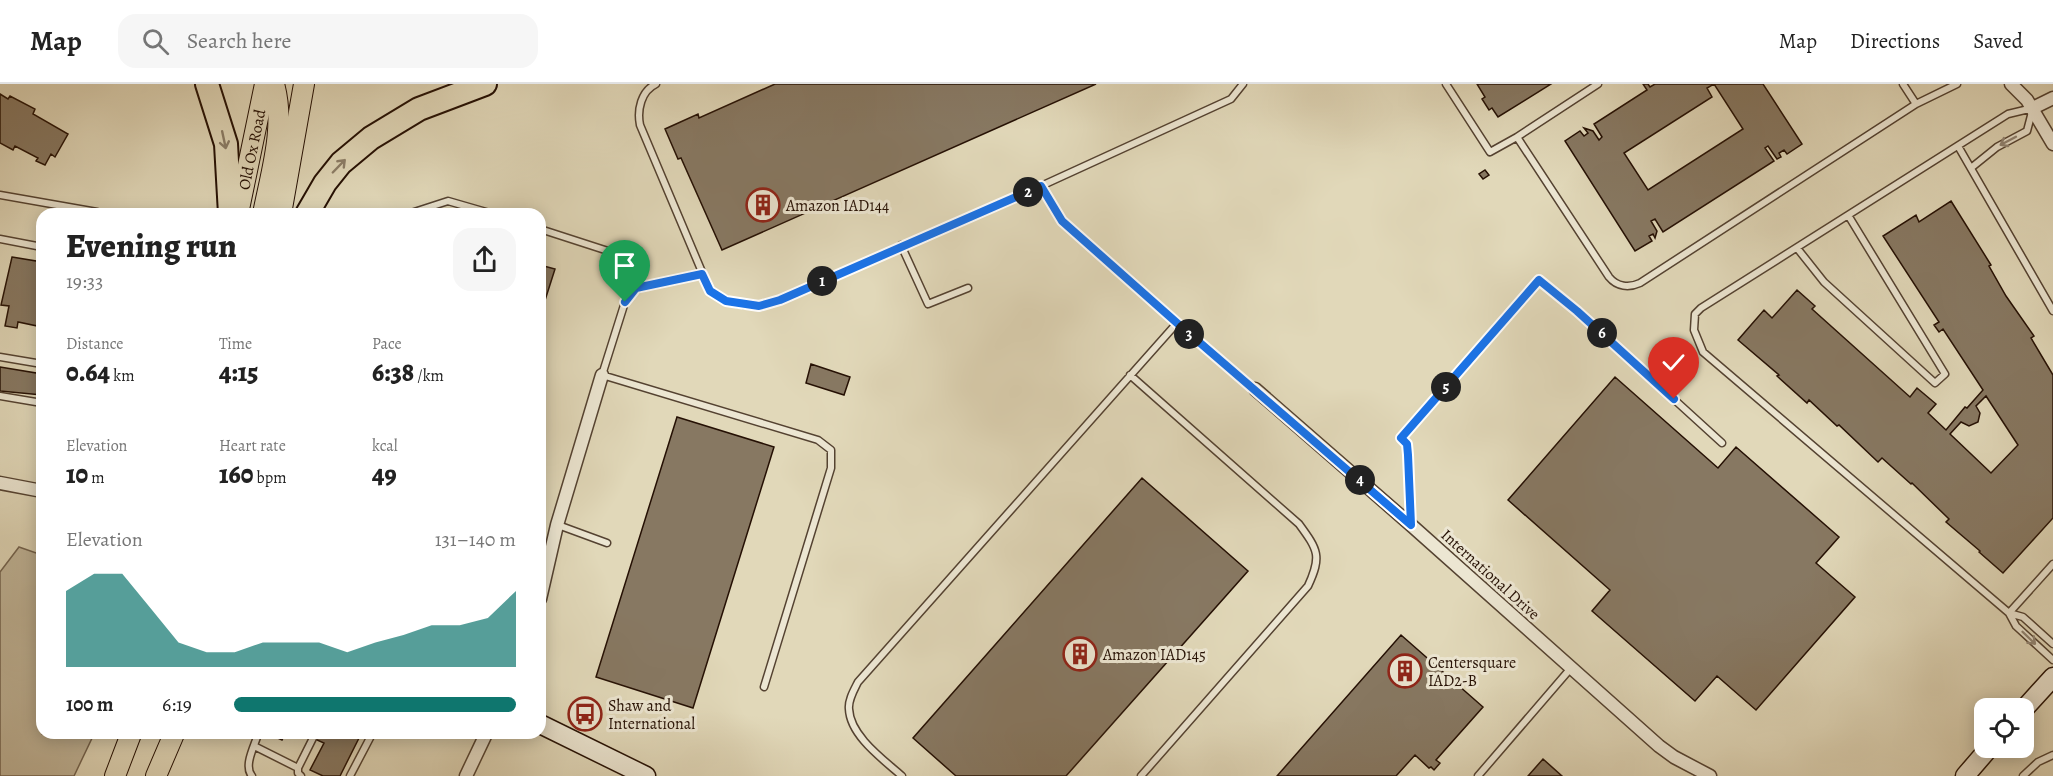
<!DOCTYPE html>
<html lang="en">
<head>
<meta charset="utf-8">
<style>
	body { margin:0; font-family:Alegreya,serif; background:#f6f6f6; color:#222; height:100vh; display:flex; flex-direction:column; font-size:22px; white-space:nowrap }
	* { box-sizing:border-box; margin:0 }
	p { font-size:20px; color:#767676 }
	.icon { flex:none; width:33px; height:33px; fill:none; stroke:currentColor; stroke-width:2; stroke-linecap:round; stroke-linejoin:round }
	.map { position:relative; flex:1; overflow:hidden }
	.details { position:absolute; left:36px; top:124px; width:510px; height:531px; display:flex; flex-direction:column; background:#fff; border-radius:18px; box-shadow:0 3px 15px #0003 }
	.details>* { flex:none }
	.controls { position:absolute; left:1974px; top:614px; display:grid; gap:12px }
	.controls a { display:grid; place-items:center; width:60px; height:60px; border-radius:12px; background:#fff; box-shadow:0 3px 15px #0003; font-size:30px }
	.pin { position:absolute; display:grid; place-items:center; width:51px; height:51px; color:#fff; margin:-62px -26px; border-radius:50% 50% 50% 0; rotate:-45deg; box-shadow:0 0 6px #0007 }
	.pin .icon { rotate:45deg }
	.km { position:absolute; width:30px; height:30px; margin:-15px; border-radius:50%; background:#222; color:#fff; font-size:16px; line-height:30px; text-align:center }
	.round { display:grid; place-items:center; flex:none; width:63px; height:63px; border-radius:18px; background:#f6f6f6 }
	.summary { display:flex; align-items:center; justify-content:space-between; height:102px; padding:0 30px }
	h1 { font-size:33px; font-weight:800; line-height:45px }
	.stats { display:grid; grid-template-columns:repeat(3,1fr); gap:9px; height:102px; padding:6px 30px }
	.stats div { display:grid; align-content:center }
	.stats b { font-size:26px; font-weight:800 }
	.stats small { font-size:16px; font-weight:400 }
	.stats p { font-size:16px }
	.chart { height:168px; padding:12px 30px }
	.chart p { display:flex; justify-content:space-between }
	.chart svg { width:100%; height:108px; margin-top:6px; fill:#0f766e; opacity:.7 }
	ul { padding:0 30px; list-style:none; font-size:20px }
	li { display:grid; grid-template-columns:96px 72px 1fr; align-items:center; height:45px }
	li i { height:15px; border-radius:8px; background:#0f766e }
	header { display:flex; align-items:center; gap:36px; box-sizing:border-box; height:84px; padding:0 30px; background:#fff; border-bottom:2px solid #e0e0e0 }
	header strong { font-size:28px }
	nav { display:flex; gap:33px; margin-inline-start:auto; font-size:21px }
	.search { width:420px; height:54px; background:#f6f6f6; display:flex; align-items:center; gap:15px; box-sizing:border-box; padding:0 21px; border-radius:18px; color:#767676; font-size:22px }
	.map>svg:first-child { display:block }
	.green { fill:#c1b69a; stroke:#73634f; stroke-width:1.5 }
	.building { fill:#877862; stroke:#251004; stroke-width:1.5; fill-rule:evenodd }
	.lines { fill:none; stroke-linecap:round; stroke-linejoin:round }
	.lane-casing { stroke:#544231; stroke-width:9 }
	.street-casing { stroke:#544231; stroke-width:15 }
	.secondary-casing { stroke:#251004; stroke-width:21 }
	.primary-casing { stroke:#251004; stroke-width:22 }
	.highway-casing { stroke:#251004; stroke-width:26 }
	.lane { stroke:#ece6d2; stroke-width:6 }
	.street { stroke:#ece6d2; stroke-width:12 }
	.secondary { stroke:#ece6d2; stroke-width:18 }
	.primary { stroke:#e1d8b9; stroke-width:20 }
	.highway { stroke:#e1d8b9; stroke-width:22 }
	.oneway { stroke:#8c7e68 }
	.oneway2 { stroke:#928675 }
	.route-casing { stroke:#fff; stroke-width:12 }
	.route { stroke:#1a73e8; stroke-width:8 }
	.labels { text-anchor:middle; stroke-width:6; stroke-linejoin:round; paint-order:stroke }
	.street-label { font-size:16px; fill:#251004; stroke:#ece6d2 }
	.poi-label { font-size:16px; fill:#251004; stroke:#ece6d2; text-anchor:start }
</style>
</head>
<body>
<header>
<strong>Map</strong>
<div class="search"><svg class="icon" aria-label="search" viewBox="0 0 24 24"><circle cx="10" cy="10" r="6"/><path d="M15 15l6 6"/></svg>Search here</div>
<nav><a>Map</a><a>Directions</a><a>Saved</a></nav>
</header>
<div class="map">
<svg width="2053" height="692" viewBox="0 0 2053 692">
	<rect width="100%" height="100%" fill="#e1d8b9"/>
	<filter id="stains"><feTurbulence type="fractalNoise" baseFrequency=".00333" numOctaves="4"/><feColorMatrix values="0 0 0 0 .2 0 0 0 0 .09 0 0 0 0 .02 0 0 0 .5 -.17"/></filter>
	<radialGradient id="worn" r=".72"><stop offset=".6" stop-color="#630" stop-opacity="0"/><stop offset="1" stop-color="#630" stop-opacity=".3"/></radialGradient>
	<path class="green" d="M19,463l23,8v179h52l-20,42h-74v-204z"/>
	<path class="building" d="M775,0h321l-374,166 -41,-92 -3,1 -13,-30 33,-15 1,4z
		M1477,0h74l-53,33 -6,-9 -3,2 -7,-11 3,-2z
		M1643,0h5l2,3 5,-3h59l-7,4 5,9 -88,56 24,37 95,-61 -29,-45h49l39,60 -15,10 -3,-4 -5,3 2,4 -4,2 -9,-13 -3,2 9,13 -111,71 -8,-13 -4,2 6,10 -2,7 -2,-4 -4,2 3,5 -17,10 -70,-110 15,-10 4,5 4,-3 -4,-5 9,3 6,9 3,-3 -8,-13 53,-34z
		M0,10l8,5 2,-3 25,13 -2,5 35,20 -13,23 -4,-3 -6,11 -9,-4 2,-3 -23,-12 -2,4 -13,-7z
		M1485,86l4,5 -6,4 -4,-5z
		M1951,117l40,64 -2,1 17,30 28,40 -3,2 22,37v143l-50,55 -24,-21 1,-1 -34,-29 3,-3 -37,-36 -1,1 -29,-26 -4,4 -39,-37 -2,1 -28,-26 -2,3 -30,-27 2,-1 -41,-35 26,-30 8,8 25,-28 18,16 -3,3 98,88 7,-9 19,16 -8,9 18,17 19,-23 2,1 16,-18 -40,-61 -4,3 -5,-7 5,-3 -56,-86 33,-21 3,7zM1986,312l32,49 -27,28 -41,-39 11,-12 8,4 9,-4 2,-9 -4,-7z
		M12,173l30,5v65l-24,-5 -1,6 -12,-2 4,-20 -8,-1z
		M540,181l15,4 -15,47z
		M811,280l39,13 -6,18 -38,-12z
		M0,283l42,7v21l-42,-4z
		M1615,293l103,91 18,-21 103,90 -23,26 39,34 -99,113 -39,-34 -22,25 -103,-90 18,-21 -102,-90z
		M677,333l97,30 -81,261 -97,-31z
		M1142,394l106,93 -182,205h-110l-43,-38z
		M1401,551l82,72 -47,53 4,3 -6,7 -3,-3 -2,1 -14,-13 -19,21h-119z
		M269,650h16l-3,6z
		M304,650h57l-21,42h-17l-13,-6 14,-27z
		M1543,675l19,17h-34z"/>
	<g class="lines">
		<defs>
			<path id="lane" d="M656,0c-15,7 -19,26 -16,41l70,166c25,16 41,18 70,9l261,-114
				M1243,0l-12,15 -190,87 21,35 192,168
				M1446,0l44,68 27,-15
				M1598,0l-81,53 92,140c8,10 20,11 31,6l276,-179 -13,-20
				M1916,20l41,-20
				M1958,62l95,165
				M1971,84l26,-21 30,-16 6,-23 -25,6 -307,194 -6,6 -1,16 9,22 306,261 44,-49
				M0,111l97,17v2
				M408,130l40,-13 45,13
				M540,145l68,22 19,21 9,16 -11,14 -23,73 216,65 13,10v18l-67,219
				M0,155l42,8
				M901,161l27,59 40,-16
				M1797,164l27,34 111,101 10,-9 -97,-159
				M636,204l66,-14
				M0,273l42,7
				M1130,291l169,149c19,26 23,32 9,62l-167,190
				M0,312l42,7
				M1411,439l-3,-68 -1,-11 -6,-6 138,-158 38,31 145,132
				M558,441l49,18
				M2009,529l7,13 37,34
				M2009,529l14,4 30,27
				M254,662l44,22
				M252,692c-9,-10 3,-31 6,-42
				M301,692l-3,-3v-5l17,-34
				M350,692l22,-42
				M902,692c-18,-16 -52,-40 -53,-67 -1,-9 5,-19 9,-27l319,-359
				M1478,692l93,-108
				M2023,692l15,-14 15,-7"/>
			<path id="street" d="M2011,0l16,16 26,44
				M2033,24l20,-10
				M1255,305l156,136 248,221 15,11 36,19
				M0,399l42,8
				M540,515l17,-74 45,-150
				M466,692l20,-42"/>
			<path id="secondary" d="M2024,625l29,-32
				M540,640l106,52
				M1965,692l25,-29"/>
			<g id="primary">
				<path id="s1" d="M238,130l27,-130"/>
				<path d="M263,130c8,-42 23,-87 11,-130"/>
				<path d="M281,130l23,-130"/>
				<path d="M115,692l16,-42"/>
				<path d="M156,692l18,-42"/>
			</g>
			<path id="highway" d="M207,0l19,60 4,70
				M307,130l18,-31 16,-20 30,-25 48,-29 66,-25"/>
		</defs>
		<use href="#lane" class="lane-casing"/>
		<use href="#street" class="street-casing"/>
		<use href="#secondary" class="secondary-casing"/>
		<use href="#primary" class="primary-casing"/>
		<use href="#highway" class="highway-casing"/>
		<use href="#lane" class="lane"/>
		<use href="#street" class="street"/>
		<use href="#secondary" class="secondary"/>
		<use href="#primary" class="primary"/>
		<use href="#highway" class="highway"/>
	</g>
	<defs><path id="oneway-shaft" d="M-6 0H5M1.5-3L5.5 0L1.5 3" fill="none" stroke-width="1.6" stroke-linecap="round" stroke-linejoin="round" transform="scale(1.5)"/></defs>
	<g class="oneway">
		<use href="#oneway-shaft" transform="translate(224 56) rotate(78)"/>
		<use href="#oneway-shaft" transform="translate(339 82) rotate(-46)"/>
	</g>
	<g class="oneway2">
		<use href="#oneway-shaft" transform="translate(2008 57) rotate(152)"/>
		<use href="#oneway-shaft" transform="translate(2029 554) rotate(44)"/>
	</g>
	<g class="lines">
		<defs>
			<path id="route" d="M625,218l11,-14 66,-14 8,17 16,10 33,5 21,-6 261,-114 21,35 115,102 234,202 -3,-70 -1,-11 -6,-6 138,-158 38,31 97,88"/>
		</defs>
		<use href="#route" class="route-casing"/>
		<use href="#route" class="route"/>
	</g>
	<defs>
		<symbol id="building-ring" viewBox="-11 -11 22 22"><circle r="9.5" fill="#ece6d2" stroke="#8f2418" stroke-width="1.5"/><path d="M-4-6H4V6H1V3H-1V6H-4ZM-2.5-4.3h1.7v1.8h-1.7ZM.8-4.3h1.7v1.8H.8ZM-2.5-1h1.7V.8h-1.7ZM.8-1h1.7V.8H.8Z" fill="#8f2418"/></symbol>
		<symbol id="bus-ring" viewBox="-11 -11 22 22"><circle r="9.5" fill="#ece6d2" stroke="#8f2418" stroke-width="1.5"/><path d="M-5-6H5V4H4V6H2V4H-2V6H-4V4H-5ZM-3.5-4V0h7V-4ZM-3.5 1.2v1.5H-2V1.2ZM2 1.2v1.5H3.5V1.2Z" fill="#8f2418"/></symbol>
	</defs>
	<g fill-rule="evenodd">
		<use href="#building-ring" x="744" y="102" width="38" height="38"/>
		<use href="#building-ring" x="1061" y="551" width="38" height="38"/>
		<use href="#building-ring" x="1386" y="568" width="38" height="38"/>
		<use href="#bus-ring" x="566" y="611" width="38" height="38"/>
	</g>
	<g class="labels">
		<g class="street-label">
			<text dy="6" stroke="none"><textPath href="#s1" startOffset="66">Old Ox Road</textPath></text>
			<text transform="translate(1491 490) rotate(42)" y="6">International Drive</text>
		</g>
		<g class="poi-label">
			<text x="786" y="127">Amazon IAD144</text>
			<text x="1103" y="576">Amazon IAD145</text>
			<text x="1428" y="584">Centersquare<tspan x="1428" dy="18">IAD2-B</tspan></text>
			<text x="608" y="627">Shaw and<tspan x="608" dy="18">International</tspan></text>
		</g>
	</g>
	<rect width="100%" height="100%" filter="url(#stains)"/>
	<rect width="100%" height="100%" fill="url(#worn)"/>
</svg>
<div class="controls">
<a><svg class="icon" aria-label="locate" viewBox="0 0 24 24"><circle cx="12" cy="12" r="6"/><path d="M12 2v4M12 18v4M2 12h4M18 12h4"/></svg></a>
</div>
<div class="pin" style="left:625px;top:218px;background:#1e9e55"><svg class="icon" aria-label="arrive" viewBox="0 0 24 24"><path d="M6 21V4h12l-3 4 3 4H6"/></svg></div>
<div class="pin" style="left:1674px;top:315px;background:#d93025"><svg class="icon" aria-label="check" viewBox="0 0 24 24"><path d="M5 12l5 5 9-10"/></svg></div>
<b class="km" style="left:822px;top:197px">1</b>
<b class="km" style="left:1028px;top:108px">2</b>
<b class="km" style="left:1189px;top:250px">3</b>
<b class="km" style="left:1360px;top:396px">4</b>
<b class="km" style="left:1446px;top:303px">5</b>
<b class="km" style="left:1602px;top:249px">6</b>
<section class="details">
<div class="summary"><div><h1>Evening run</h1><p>19:33</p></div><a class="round"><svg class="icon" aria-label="share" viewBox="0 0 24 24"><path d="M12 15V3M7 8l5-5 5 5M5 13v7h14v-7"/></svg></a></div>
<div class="stats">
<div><p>Distance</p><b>0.64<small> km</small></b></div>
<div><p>Time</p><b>4:15</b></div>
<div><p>Pace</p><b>6:38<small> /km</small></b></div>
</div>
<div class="stats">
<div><p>Elevation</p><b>10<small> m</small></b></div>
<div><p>Heart rate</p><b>160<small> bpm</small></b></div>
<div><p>kcal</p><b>49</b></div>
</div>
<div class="chart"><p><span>Elevation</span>131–140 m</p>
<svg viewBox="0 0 160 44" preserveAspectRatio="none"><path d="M0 44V13L10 6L20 6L30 20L40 34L50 38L60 38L70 34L80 34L90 34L100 38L110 34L120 31L130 27L140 27L150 24L160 13V44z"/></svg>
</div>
<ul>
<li><b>100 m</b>6:19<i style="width:100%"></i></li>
</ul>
</section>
</div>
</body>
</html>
